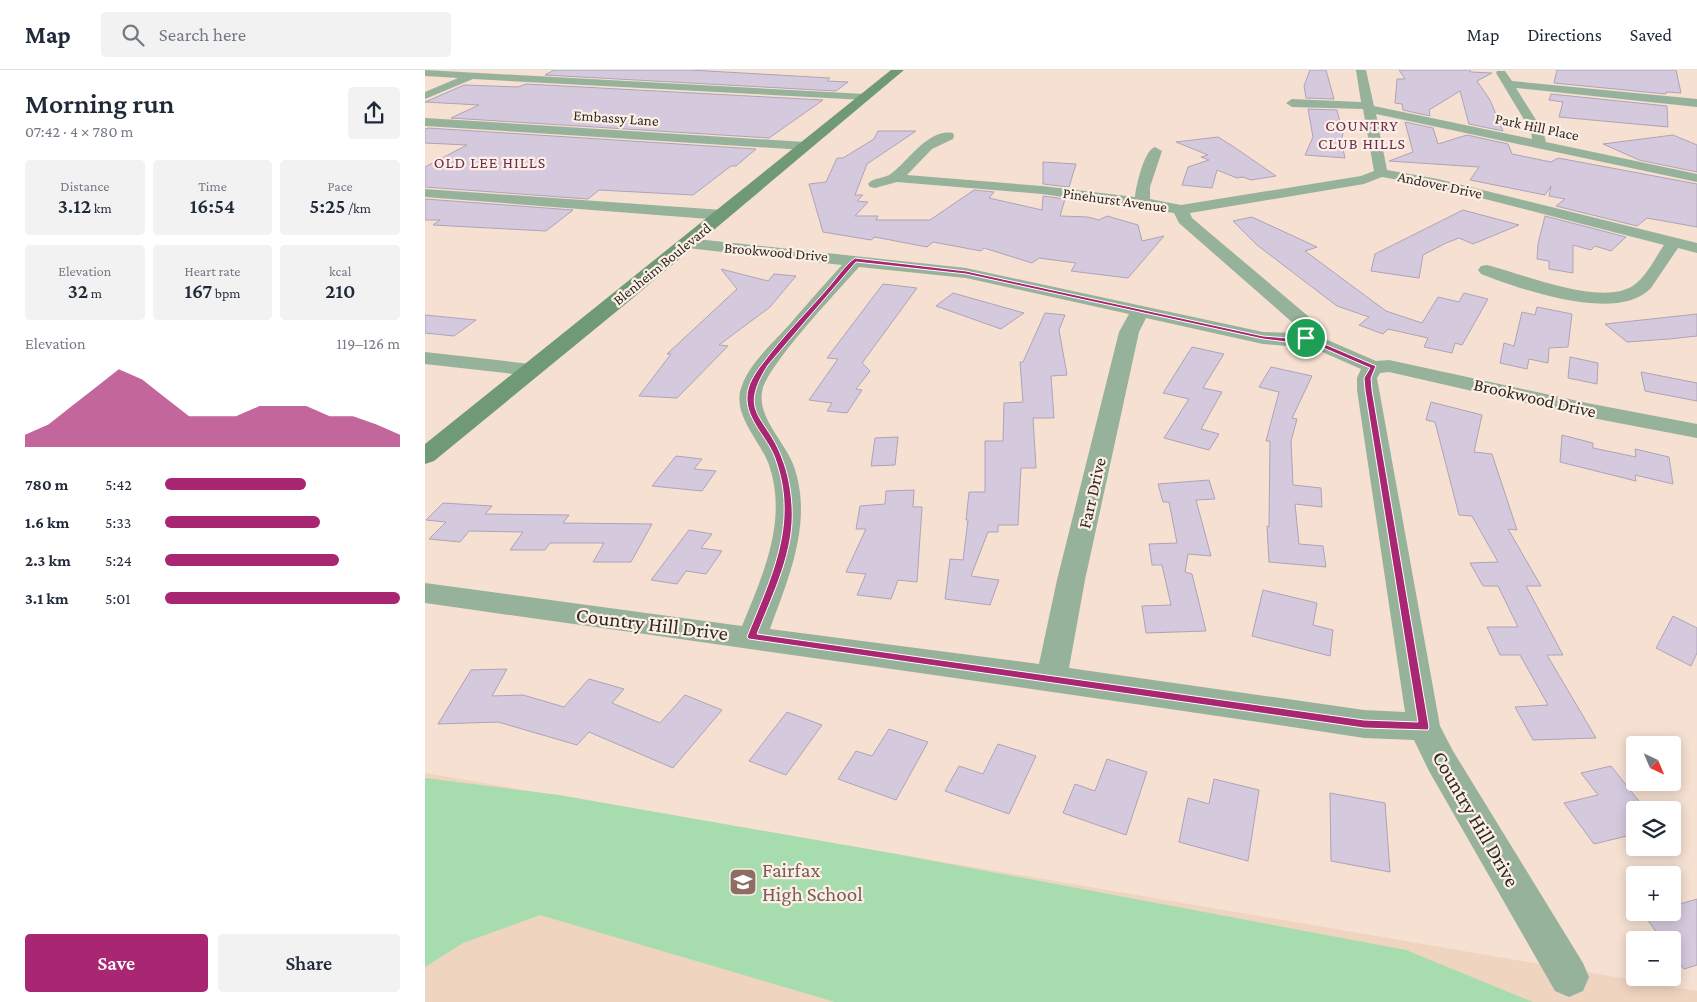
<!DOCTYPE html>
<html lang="en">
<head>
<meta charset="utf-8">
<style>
	body { margin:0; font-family:"Crimson Pro",serif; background:#f2f2f3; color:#1f2937; height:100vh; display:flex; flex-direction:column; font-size:19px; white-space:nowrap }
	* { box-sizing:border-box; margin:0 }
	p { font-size:16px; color:#747a83 }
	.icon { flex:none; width:28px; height:28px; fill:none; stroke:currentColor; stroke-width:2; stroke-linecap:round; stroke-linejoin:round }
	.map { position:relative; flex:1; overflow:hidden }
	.panel { display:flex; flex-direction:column; background:#fff; width:425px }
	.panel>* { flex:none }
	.needle { width:32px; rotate:136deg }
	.fabs { position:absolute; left:1201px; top:666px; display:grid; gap:10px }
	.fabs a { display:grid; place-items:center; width:55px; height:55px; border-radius:5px; background:#fff; box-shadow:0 2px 12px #0003; font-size:25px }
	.pin { position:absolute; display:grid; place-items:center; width:42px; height:42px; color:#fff; margin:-21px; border:2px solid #fff; border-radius:50%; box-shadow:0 1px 5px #0007 }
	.round { display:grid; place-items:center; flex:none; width:52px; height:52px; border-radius:5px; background:#f2f2f3 }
	.overview { display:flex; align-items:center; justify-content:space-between; height:85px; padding:0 25px }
	h1 { font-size:28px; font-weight:600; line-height:38px }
	.metrics { display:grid; grid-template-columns:repeat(3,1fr); gap:8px; height:85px; padding:5px 25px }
	.metrics div { display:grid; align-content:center; border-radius:5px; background:#f2f2f3; text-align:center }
	.metrics b { font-size:21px; font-weight:600 }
	.metrics small { font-size:14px; font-weight:400 }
	.metrics p { font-size:14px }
	.chart { height:140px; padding:10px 25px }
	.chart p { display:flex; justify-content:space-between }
	.chart svg { width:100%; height:90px; margin-top:5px; fill:#a92672; opacity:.7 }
	.button { display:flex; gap:10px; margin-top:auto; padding:10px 25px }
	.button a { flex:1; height:58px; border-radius:5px; background:#a92672; color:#fff; font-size:20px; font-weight:600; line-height:58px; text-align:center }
	.button a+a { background:#f2f2f3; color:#1f2937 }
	ul { padding:0 25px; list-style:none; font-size:16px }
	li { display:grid; grid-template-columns:80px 60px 1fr; align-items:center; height:38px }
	li i { height:12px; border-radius:6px; background:#a92672 }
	header { display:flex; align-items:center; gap:30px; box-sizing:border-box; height:70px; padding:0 25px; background:#fff; border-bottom:1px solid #e0e1e3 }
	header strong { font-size:24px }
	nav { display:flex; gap:28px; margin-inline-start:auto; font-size:18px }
	.search { width:350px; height:45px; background:#f2f2f3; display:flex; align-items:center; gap:12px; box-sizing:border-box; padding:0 18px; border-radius:5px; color:#747a83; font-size:19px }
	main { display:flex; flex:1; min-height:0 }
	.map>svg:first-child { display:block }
	.built { fill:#efd4c0 }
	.green { fill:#a6dcae }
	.building { fill:#d5c9de; stroke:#aea3b7 }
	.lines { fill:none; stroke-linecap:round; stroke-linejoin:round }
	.minor { fill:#97b29a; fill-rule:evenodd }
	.secondary { fill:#709976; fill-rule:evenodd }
	.route { fill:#a92672; stroke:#fff; fill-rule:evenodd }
	.labels { text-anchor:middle; stroke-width:4.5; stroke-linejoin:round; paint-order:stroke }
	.far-street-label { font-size:15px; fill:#302923; stroke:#fcefe6 }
	.far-neighbourhood-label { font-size:16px; letter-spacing:1px; fill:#6e2e4f; stroke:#fcefe6 }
	.street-label { font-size:18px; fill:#302923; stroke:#fcefe6 }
	.near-street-label { font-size:21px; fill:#302923; stroke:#fcefe6 }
	.near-education-label { font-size:21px; fill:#785e54; stroke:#fcefe6; text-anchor:start }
</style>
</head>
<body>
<header>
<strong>Map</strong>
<div class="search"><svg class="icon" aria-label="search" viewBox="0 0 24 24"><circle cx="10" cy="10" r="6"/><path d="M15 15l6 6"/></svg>Search here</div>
<nav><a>Map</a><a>Directions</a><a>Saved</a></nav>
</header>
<main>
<section class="panel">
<div class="overview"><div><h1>Morning run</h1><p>07:42 · 4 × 780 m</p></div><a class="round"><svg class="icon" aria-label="share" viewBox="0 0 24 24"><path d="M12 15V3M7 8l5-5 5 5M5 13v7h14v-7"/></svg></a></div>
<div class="metrics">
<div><p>Distance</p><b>3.12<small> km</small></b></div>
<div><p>Time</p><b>16:54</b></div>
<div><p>Pace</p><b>5:25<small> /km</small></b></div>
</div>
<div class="metrics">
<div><p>Elevation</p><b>32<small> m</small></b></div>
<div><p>Heart rate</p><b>167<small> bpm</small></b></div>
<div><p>kcal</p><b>210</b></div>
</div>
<div class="chart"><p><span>Elevation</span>119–126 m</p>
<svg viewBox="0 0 160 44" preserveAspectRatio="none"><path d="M0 44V38L10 33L20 24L30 15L40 6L50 11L60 20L70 29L80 29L90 29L100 24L110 24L120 24L130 29L140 29L150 33L160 38V44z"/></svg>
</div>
<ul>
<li><b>780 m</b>5:42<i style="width:60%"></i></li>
<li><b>1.6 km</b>5:33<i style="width:66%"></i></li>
<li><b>2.3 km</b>5:24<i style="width:74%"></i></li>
<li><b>3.1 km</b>5:01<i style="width:100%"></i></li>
</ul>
<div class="button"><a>Save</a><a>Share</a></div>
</section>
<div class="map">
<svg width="1272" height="932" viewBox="0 0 1272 932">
	<rect width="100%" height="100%" fill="#f5e0d1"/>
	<path class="built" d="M0,703l1272,218v11h-1272z"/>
	<path class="green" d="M0,708l134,17 337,59 510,96 127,52h-698l-295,-87 -77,28 -38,24z"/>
	<path class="building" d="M129,0h136l140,8 -3,3 21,1 -12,9 -291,-16z
		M885,0h16l8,29 -28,-1 -2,-12z
		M974,0h71l1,2 21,1 -15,8 13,19 13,31 -34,-7 -9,-33 -31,19 1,6 -27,-6 -1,-6 -7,-1 2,-24h8z
		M1132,0h119l5,23 -15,-1v2l-112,-11z
		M101,14l297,16 -54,38 -318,-20 28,-13 -54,-3 39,-17 54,2z
		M1126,24l116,12 1,21 -109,-10 4,-15 -14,-2z
		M883,39l29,1 6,24 -2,6 4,18 -40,-3 8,-18z
		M980,52l28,6 5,16 29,-9 41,9 4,10 39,8 7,-4 139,26v43l-50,-9 -10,8 -81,-20 9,-7 -16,-3 2,-10 -6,9 -75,-15 9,-13 -90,-6 24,-9z
		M3,58l328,21 -20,17h-5l-38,29 -94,-5 -11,9 -163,-12v-20l42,-22 -42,-2v-14z
		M453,61h38l-49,33 -12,31h8l-6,6 11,1 -13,14h23l-2,4h54l44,-30 20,2 -5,6 53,12 1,-14 22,3 -5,17 28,1 11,3 8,-4 31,9 4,16 22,-5 -36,42 -57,-7 5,-8 -37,-5 -7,5 -48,-15 -3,3 -48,-9 -6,5 -52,-10 -4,3 -48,-8 -14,-48 17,-2 11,-24h6l31,-19z
		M1248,65l24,10v27l-58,-12 -36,-16z
		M793,67l16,10 42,29 -25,4 -8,-3 -6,1 -20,-8 -5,18 -30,-3 6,-18 21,-7 -8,-3 7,-2 -32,-13z
		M618,92l33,2 -7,23 -26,-3z
		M0,129l148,11 -27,21 -113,-6 7,-5h-15z
		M1038,140l56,15 -46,19 -14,-6 -13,5 -23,12 -4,23 -48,-7 4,-17z
		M1120,146l81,21 -15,14 -16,-5 -4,4 -18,-5v28l-24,-4v-8l-12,-2 1,-15z
		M827,147l65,30 -12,4 81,60 36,12 16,-26 21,5 5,-9 24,6 -26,46 -7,-2 -3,10 -28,-6 4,-9 -40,-9 -5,5 -24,-9 10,-8 -32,-11 -80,-61 -24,-24z
		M296,199l47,12 6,-7 22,2 -26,31 -51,38 9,1 -51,52 -38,-2 32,-42h-4l70,-65z
		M458,214l34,4 -55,75 8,8 -14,18 6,1 -15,23 -20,-2 5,-8 -23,-3 29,-41 -11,-1z
		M528,223l71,20 -23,16 -65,-23z
		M1112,237l35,7 -4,33 -19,1 -1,15 -19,-4 -2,10 -27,-6 4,-20 10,3 8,-34 13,3z
		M620,243l20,2 -6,15 8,45 -16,1 3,42h-21l3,50h-15l-3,57h-20v7h-10l-17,44 28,4 -9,25 -45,-6 5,-40 13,1 5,-40h-2l3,-28h16v-51h18l1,-38 19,-1 -3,-40h3z
		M1272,244v22l-28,3 -42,3 -22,-18z
		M0,245l51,5 -22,16 -29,-3z
		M767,277l32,7 -21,34 19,4 -21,37 18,5 -10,16 -45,-12 25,-39 -26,-6z
		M1145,287l28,6 -1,21 -29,-6z
		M846,297l41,9 -20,42 5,1 -6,22 2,44 28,3 1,19 -27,-3 4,40 24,2 3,21 -57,-5 -2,-36 2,1 1,-86h-4l13,-49 -20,-5z
		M1216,302l56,11v18l-52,-10z
		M1006,332l51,13 -8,37 18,2 25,76 -9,-1 33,57h-15l37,69h-16l49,83 -63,2 -18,-33 33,-2 -28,-50h-20l-13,-28h31l-20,-41h-15l-13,-23 28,-1 -26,-46 -13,-1 -24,-93 -9,-2z
		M1137,365l31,8v5l43,9 -1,-8 34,8 4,27 -38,-9 1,6 -76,-19z
		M473,367l-3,28 -24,1 4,-28z
		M251,386l26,3 -8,10 22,2 -14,20 -50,-5z
		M784,410l6,19 -19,1 15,56 -23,-2 -3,18 7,2 14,57 -60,2 -4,-27 29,-1 -9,-40h-10l-3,-21 28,-1 -8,-41h-6l-5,-18z
		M489,420l-1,17h9l-5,75 -19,-2 -7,19 -34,-4 9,-21 -20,-2 20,-43h-10l4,-23 25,-2 1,-13z
		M18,433l49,3 -7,8 84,1 -6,8 89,1 -21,38h-38l11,-19h-54l-5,7h-35l13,-18 -54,-1 -9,11 -31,-3 17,-17 -20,-2z
		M264,460l23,4 -11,14 21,3 -16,23 -20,-3 -9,13 -26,-4z
		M838,520l54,13 -4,22 20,5 -3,26 -78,-20z
		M1248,546l24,12v25l-6,13 -35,-18z
		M82,599l-15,27 31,-1 41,12 25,-28 35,10 -12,14 48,20 25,-28 37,15 -49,58 -84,-36 -12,13 -79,-23 -60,2 33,-54z
		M362,642l35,13 -36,50 -37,-14z
		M464,659l39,13 -32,58 -58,-21 18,-28 16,5z
		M573,674l38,12 -27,58 -64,-23 14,-25 24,8z
		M682,689l40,13 -21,63 -63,-22 12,-29 20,7z
		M1186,696l35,44h-11v24l-41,10 -30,-41 34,-8 -17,-22z
		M789,709l45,11 -11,71 -69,-19 9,-44 21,6z
		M905,723l55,10 5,69 -59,-11z
		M1272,829v66l-13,4 -11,-15v-14h-11l-20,-28h31v-6z"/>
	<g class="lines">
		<path class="minor" d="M0,0l440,24 6,3 -6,3 -392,-21 -48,20v-7l33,-14 -33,-2z
			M931,0h10l8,36 158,33 -1,-8 -35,-58 1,-2h8l7,10 185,18v8l-181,-19 27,43 3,11 151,32v8l-321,-68 11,56 51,9 259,64v10l-19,-5 -27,40c-34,36 -131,1 -170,-14l-3,-4 3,-4 6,-1c34,8 115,43 147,20 13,-9 21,-27 30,-40l-226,-58 -56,-10 -18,7 -174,29 2,5 116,98 9,14 -1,5 60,26 13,-1 198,43 110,21v14l-110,-21 -198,-45 -9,1 -3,5 63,348 13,25 130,212 6,14 -6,14 -14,6 -14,-6 -126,-220 -15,-31 -50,-2c-313,-48 -626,-90 -939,-135v-20l317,43c21,-51 46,-106 27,-161 -8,-23 -34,-47 -29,-73 6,-26 32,-48 49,-67 17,-20 35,-40 53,-60l-155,-17 -6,-2 -2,-3 2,-3 6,-2 279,30 297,64 34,1 -4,-10 -114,-100 -5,-10 -132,-19 -145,-12 -22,6 -5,-1 -2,-3c5,-7 17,-5 24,-11 16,-12 37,-45 61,-40l1,3 -1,3 -21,10 -25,26 135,11 93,11c1,-11 9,-47 20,-50l7,4 -12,36v12l31,6 180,-29 13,-5 -11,-62 -71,-2 -6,-4 6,-4 69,3zM434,197l107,11 163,36 -10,18 -62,248 -18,84 -269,-35c19,-52 44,-109 23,-165 -9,-23 -35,-46 -31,-72 4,-26 76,-101 97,-125zM721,248l117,26 24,2 17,-2 57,25 -4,9v12l48,322 -41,-2 -295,-42 16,-88 54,-248z
			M0,48l380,24 7,4 -7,4 -380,-24z
			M0,119l297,21 5,2 3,3 -3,3 -5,2 -297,-23z
			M0,282l106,12 7,2 3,4 -3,4 -7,2 -106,-12z"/>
		<path class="secondary" d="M466,0h13l-276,232 -194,159 -9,3v-20z"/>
	</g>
	<path class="route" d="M430,188l111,13 297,65 24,2 21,-1 68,29 -5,12 1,12 57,337 -1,3 -64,-2 -615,-89 -2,-2c24,-60 52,-113 28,-179 -7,-20 -29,-38 -28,-61 0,-12 8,-24 16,-34 19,-26 43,-50 64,-74 9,-10 18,-24 28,-31zM431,192l110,12 297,65 24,3 18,-2 65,28 -6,10 1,12 53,332 -54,-2 -607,-86c16,-41 38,-83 35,-128 -1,-16 -4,-33 -10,-48 -16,-43 -45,-44 -14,-93z"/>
	<defs>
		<symbol id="school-square" viewBox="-11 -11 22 22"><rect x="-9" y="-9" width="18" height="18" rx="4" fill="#8d6e63" stroke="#fcefe6"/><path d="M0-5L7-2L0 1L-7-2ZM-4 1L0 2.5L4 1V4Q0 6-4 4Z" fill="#fff"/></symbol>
	</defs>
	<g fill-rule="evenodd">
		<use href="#school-square" x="302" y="796" width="32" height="32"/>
	</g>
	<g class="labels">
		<g class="far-street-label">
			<text transform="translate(191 48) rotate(4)" y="5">Embassy Lane</text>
			<text transform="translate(1112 57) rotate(12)" y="5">Park Hill Place</text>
			<text transform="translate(1015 115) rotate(12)" y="5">Andover Drive</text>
			<text transform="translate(690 130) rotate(8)" y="5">Pinehurst Avenue</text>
			<text transform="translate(351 182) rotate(5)" y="5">Brookwood Drive</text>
			<text transform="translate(237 194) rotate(-39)" y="5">Blenheim Boulevard</text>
		</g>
		<g class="far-neighbourhood-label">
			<text x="937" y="61">COUNTRY<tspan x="937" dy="18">CLUB HILLS</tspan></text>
			<text x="65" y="98">OLD LEE HILLS</text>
		</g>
		<g class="street-label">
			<text transform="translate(1110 328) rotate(13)" y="6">Brookwood Drive</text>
			<text transform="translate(667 423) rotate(-77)" y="6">Farr Drive</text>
		</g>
		<g class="near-street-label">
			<text transform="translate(227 554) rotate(7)" y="7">Country Hill Drive</text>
			<text transform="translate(1051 749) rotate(60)" y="7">Country Hill Drive</text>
		</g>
		<g class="near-education-label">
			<text x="337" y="807">Fairfax<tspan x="337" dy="24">High School</tspan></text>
		</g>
	</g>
</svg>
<div class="fabs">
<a><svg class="needle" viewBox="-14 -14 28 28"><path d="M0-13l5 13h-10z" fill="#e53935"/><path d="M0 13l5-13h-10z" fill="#747a83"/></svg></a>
<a><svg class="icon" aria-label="layers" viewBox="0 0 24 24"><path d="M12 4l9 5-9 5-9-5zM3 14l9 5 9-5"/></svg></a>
<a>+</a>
<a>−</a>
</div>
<div class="pin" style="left:881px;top:268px;background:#1e9e55"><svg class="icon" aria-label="arrive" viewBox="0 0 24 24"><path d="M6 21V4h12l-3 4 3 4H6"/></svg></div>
</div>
</main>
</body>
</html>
